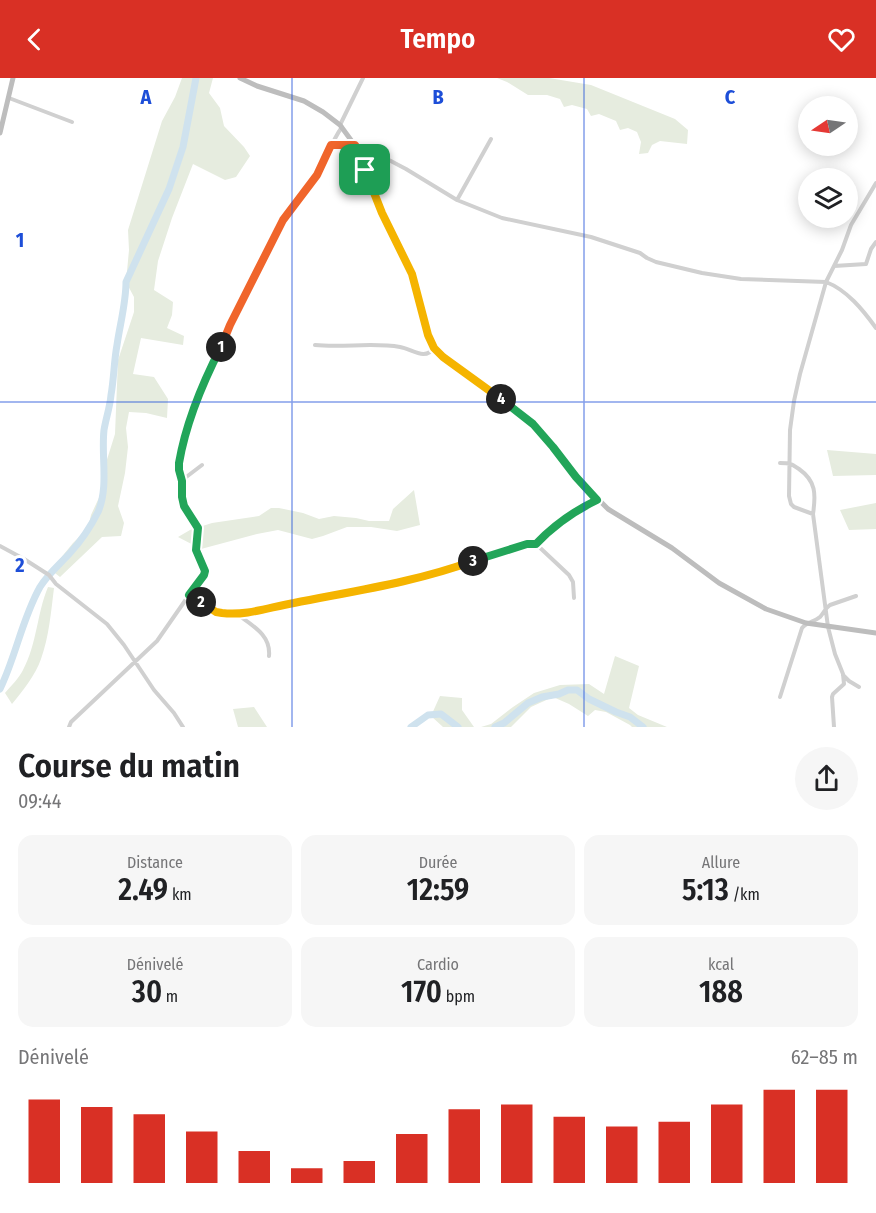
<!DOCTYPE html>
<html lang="fr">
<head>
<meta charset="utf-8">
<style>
	body { margin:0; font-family:"Fira Sans Condensed",sans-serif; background:#f6f6f6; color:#202124; height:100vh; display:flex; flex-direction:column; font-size:22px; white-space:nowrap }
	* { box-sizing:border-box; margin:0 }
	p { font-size:20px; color:#757577 }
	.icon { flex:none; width:33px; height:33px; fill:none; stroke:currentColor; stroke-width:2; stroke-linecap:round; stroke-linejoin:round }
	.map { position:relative; height:649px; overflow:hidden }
	.drawer { display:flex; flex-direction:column; background:#fff; flex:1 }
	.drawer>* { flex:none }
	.needle { width:39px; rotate:257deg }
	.tools { position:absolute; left:798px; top:18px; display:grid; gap:12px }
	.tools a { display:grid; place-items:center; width:60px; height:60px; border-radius:50%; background:#fff; box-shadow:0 3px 15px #0003; font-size:30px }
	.pin { position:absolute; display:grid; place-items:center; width:51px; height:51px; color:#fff; margin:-26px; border-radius:12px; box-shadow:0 3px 9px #0006 }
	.km { position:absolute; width:30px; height:30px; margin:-15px; border-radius:50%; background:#222; color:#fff; font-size:16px; line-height:30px; text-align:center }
	.round { display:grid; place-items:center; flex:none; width:63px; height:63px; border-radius:32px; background:#f6f6f6 }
	.head { display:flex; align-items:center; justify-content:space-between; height:102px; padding:0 18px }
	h1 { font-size:33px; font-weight:600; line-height:45px }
	.figures { display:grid; grid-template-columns:repeat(3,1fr); gap:9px; height:102px; padding:6px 18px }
	.figures div { display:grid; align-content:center; border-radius:15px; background:#f6f6f6; text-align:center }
	.figures b { font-size:30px; font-weight:600 }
	.figures small { font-size:16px; font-weight:400 }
	.figures p { font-size:16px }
	.chart { height:168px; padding:12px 18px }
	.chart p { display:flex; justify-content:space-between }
	.chart svg { width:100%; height:108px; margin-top:6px; stroke:#d93025; stroke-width:6 }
	header { display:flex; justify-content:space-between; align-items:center; height:78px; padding:0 18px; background:#d93025; color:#fff; font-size:27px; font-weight:600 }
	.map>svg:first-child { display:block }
	.green { fill:#e6ecdf }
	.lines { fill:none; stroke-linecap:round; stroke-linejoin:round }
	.river { stroke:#cfe2ee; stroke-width:7 }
	.street { stroke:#d0d0d0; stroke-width:4 }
	.secondary { stroke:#bdbdbd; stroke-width:5 }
	.split-1-casing { stroke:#fff; stroke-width:12 }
	.split-2-casing { stroke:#fff; stroke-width:12 }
	.split-3-casing { stroke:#fff; stroke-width:12 }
	.split-4-casing { stroke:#fff; stroke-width:12 }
	.split-5-casing { stroke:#fff; stroke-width:12 }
	.split-1 { stroke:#f0652b; stroke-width:8 }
	.split-2 { stroke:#22a559; stroke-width:8 }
	.split-3 { stroke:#f5b400; stroke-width:8 }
	.split-4 { stroke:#22a559; stroke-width:8 }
	.split-5 { stroke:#f5b400; stroke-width:8 }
	.grid { fill:none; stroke:#1d4ed8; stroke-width:1.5; stroke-opacity:0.55 }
	.grid-label { font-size:20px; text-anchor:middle; font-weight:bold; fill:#1d4ed8; stroke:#fff; stroke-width:6; stroke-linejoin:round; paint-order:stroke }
</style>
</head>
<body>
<header><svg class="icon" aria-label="back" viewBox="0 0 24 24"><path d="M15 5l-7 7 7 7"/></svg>Tempo<svg class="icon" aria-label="heart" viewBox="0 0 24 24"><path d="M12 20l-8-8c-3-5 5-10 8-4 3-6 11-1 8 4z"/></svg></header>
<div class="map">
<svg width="876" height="649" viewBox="0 0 876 649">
	<rect width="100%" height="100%" fill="#fff"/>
	<path class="green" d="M182,0h31l-4,15 11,15 4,18 20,21 6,9 -14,21 -11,3 -32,-16 -21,54 -14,43 -4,29 19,12 -1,13 -5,13 17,8 -1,9 -42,-7 -8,36 21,3 14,22 -1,19 -21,-5 -17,-1 -3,16 2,19 -3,26 -7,33 6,17 -3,13 -19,1 -42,40 -9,-7 22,-27 15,-15 3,-13 12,-26 2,-23 10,-32 3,-74 16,-48v-15l-8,-15 3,-32 -1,-20 34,-109 13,-24z
		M497,0h52l42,7 84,34 13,11 -1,14 -27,-3 -8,4 -4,8 -9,1 2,-12 -4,-10 -9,-4 -8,2 -4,-9 -17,-7 -8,2 -4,-7 -15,-4 -8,2 -4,-8 -13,-4h-19l-21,-13z
		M827,372l49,4v21l-43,1z
		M414,412l6,35 -23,6 -26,-4h-24l-24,9 -11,3 -34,-9 -21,4 -56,15 -23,-12 12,-7 22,-7 47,-7 12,-8h8l24,5 16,6 15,-3 22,2 13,3h20l4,-12z
		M876,425v26l-27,1 -9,-20z
		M48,509l6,1c-3,24 -5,49 -13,71 -5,15 -19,33 -29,45l-7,-11c6,-7 14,-15 18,-23 14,-26 14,-57 25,-83z
		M615,578l24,10 -10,42 9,7 29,12h-35l-2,-2 -24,-13 -11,-2 -7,6 -19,-12 -16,-7 -22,10 -20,20h-30l10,-3 22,-17 21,-14 26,-8 29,-1 15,10z
		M440,618l22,2v12l12,17h-31l-12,-11z
		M254,629l13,20h-29l-5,-18z"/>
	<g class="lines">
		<path class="river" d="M0,611c16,-33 22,-70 40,-102 8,-13 20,-23 30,-34 11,-12 21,-27 28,-41 11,-25 3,-56 6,-82 2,-12 6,-23 7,-35 3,-17 3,-34 6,-50 3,-21 9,-42 9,-63l43,-93 14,-42 13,-69
			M411,649l17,-12 13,-1 17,13
			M495,649l9,-4 24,-20 14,-6 17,-3 9,-4h9l12,9 27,13 14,5 13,10"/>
		<path class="street" d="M9,20l63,24
			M340,47l23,-47
			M331,67h24
			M363,81l16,-2 8,2 19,10 51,31 45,18 89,19 49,16 7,5 9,4 46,11 39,6 85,3c21,8 37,28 50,46
			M457,122l34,-61
			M834,188l32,-2 5,-15 5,-7
			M315,267c28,3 57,-3 85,2 12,2 25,14 34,1
			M780,385c10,0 10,0 19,6 17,12 17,25 14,45
			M181,403l21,-16
			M536,466l33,31 4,7 1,16
			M0,468l24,13 25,16 7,9 51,40 17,21 30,45 20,23 9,14
			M189,517l27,17 11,2 30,-2 37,-9 23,-4 118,-25 49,-17 43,-13h9c18,-19 38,-33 61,-45
			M237,536c16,12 34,21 32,42
			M843,597l6,6 10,6
			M780,619l22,-69c5,-6 12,-6 18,-11 4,-4 5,-9 10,-12l26,-9
			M69,649l2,-5 86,-81 32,-46 15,-20 1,-8 -8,-17v-22l-13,-22 -3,-9v-16l-2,-11 2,-17 10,-39 18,-43 69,-142c11,-20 27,-35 39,-54 10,-16 14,-33 25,-48
			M834,649l-2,-30 1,-3 11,-10 -1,-10 -8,-20 -7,-27 -15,-113 -19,-7 -3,-3 -2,-8 1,-66 4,-29 6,-27 26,-92 16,-32 9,-25 25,-42"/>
		<path class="secondary" d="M240,0l17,8 47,15 19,11 17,13 19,26 4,8 4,18 15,36 30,61 16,61 6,13 9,9 50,35 40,32 11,12 32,41 32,32 64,39 47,35 47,26 40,14 70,10
			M0,55l13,-55"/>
	</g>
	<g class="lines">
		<defs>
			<path id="split-1" d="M221,269l9,-22 53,-105 34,-45 14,-30h24l8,14 2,11"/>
			<path id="split-2" d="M201,524l-12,-7 15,-20 1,-4 -9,-21 2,-22 -14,-22 -2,-9v-16l-3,-11v-7c7,-41 23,-79 42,-116"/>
			<path id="split-3" d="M201,524l15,10 6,1c25,3 48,-6 72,-10 60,-12 122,-21 179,-42"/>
			<path id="split-4" d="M473,483l54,-17h9c18,-19 38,-33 61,-44l-21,-23 -23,-30 -20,-23 -32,-25"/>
			<path id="split-5" d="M365,92l17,43 30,61 16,61 6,13 9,9 58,42"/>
		</defs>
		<use href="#split-1" class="split-1-casing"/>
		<use href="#split-2" class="split-2-casing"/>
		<use href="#split-3" class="split-3-casing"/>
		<use href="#split-4" class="split-4-casing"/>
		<use href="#split-5" class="split-5-casing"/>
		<use href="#split-1" class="split-1"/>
		<use href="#split-2" class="split-2"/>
		<use href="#split-3" class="split-3"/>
		<use href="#split-4" class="split-4"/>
		<use href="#split-5" class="split-5"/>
	</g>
	<path class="grid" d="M292,0v649M584,0v649M0,324h876"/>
	<g class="grid-label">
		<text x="146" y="26">A</text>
		<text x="438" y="26">B</text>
		<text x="730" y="26">C</text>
		<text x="20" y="169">1</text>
		<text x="20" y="494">2</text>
	</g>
</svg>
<div class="tools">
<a><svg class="needle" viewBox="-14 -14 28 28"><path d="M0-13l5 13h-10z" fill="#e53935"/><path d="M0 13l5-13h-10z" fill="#757577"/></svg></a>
<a><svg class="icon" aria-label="layers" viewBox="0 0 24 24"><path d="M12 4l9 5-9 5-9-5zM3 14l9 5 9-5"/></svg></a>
</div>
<div class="pin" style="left:365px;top:92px;background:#1e9e55"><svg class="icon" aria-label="arrive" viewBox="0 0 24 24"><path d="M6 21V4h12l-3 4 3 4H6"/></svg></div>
<b class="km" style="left:221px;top:269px">1</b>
<b class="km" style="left:201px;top:524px">2</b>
<b class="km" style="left:473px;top:483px">3</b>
<b class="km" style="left:501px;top:321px">4</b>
</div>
<section class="drawer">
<div class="head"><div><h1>Course du matin</h1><p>09:44</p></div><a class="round"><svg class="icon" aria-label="share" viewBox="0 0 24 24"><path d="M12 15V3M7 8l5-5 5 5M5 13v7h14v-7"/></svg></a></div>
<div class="figures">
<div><p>Distance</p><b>2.49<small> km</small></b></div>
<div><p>Durée</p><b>12:59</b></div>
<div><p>Allure</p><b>5:13<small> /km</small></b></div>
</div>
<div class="figures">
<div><p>Dénivelé</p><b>30<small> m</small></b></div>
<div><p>Cardio</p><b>170<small> bpm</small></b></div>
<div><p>kcal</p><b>188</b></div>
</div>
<div class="chart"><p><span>Dénivelé</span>62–85 m</p>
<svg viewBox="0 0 160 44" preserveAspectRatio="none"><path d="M5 44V10M15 44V13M25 44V16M35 44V23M45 44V31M55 44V38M65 44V35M75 44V24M85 44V14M95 44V12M105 44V17M115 44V21M125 44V19M135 44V12M145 44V6M155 44V6"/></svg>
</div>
</section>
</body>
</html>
